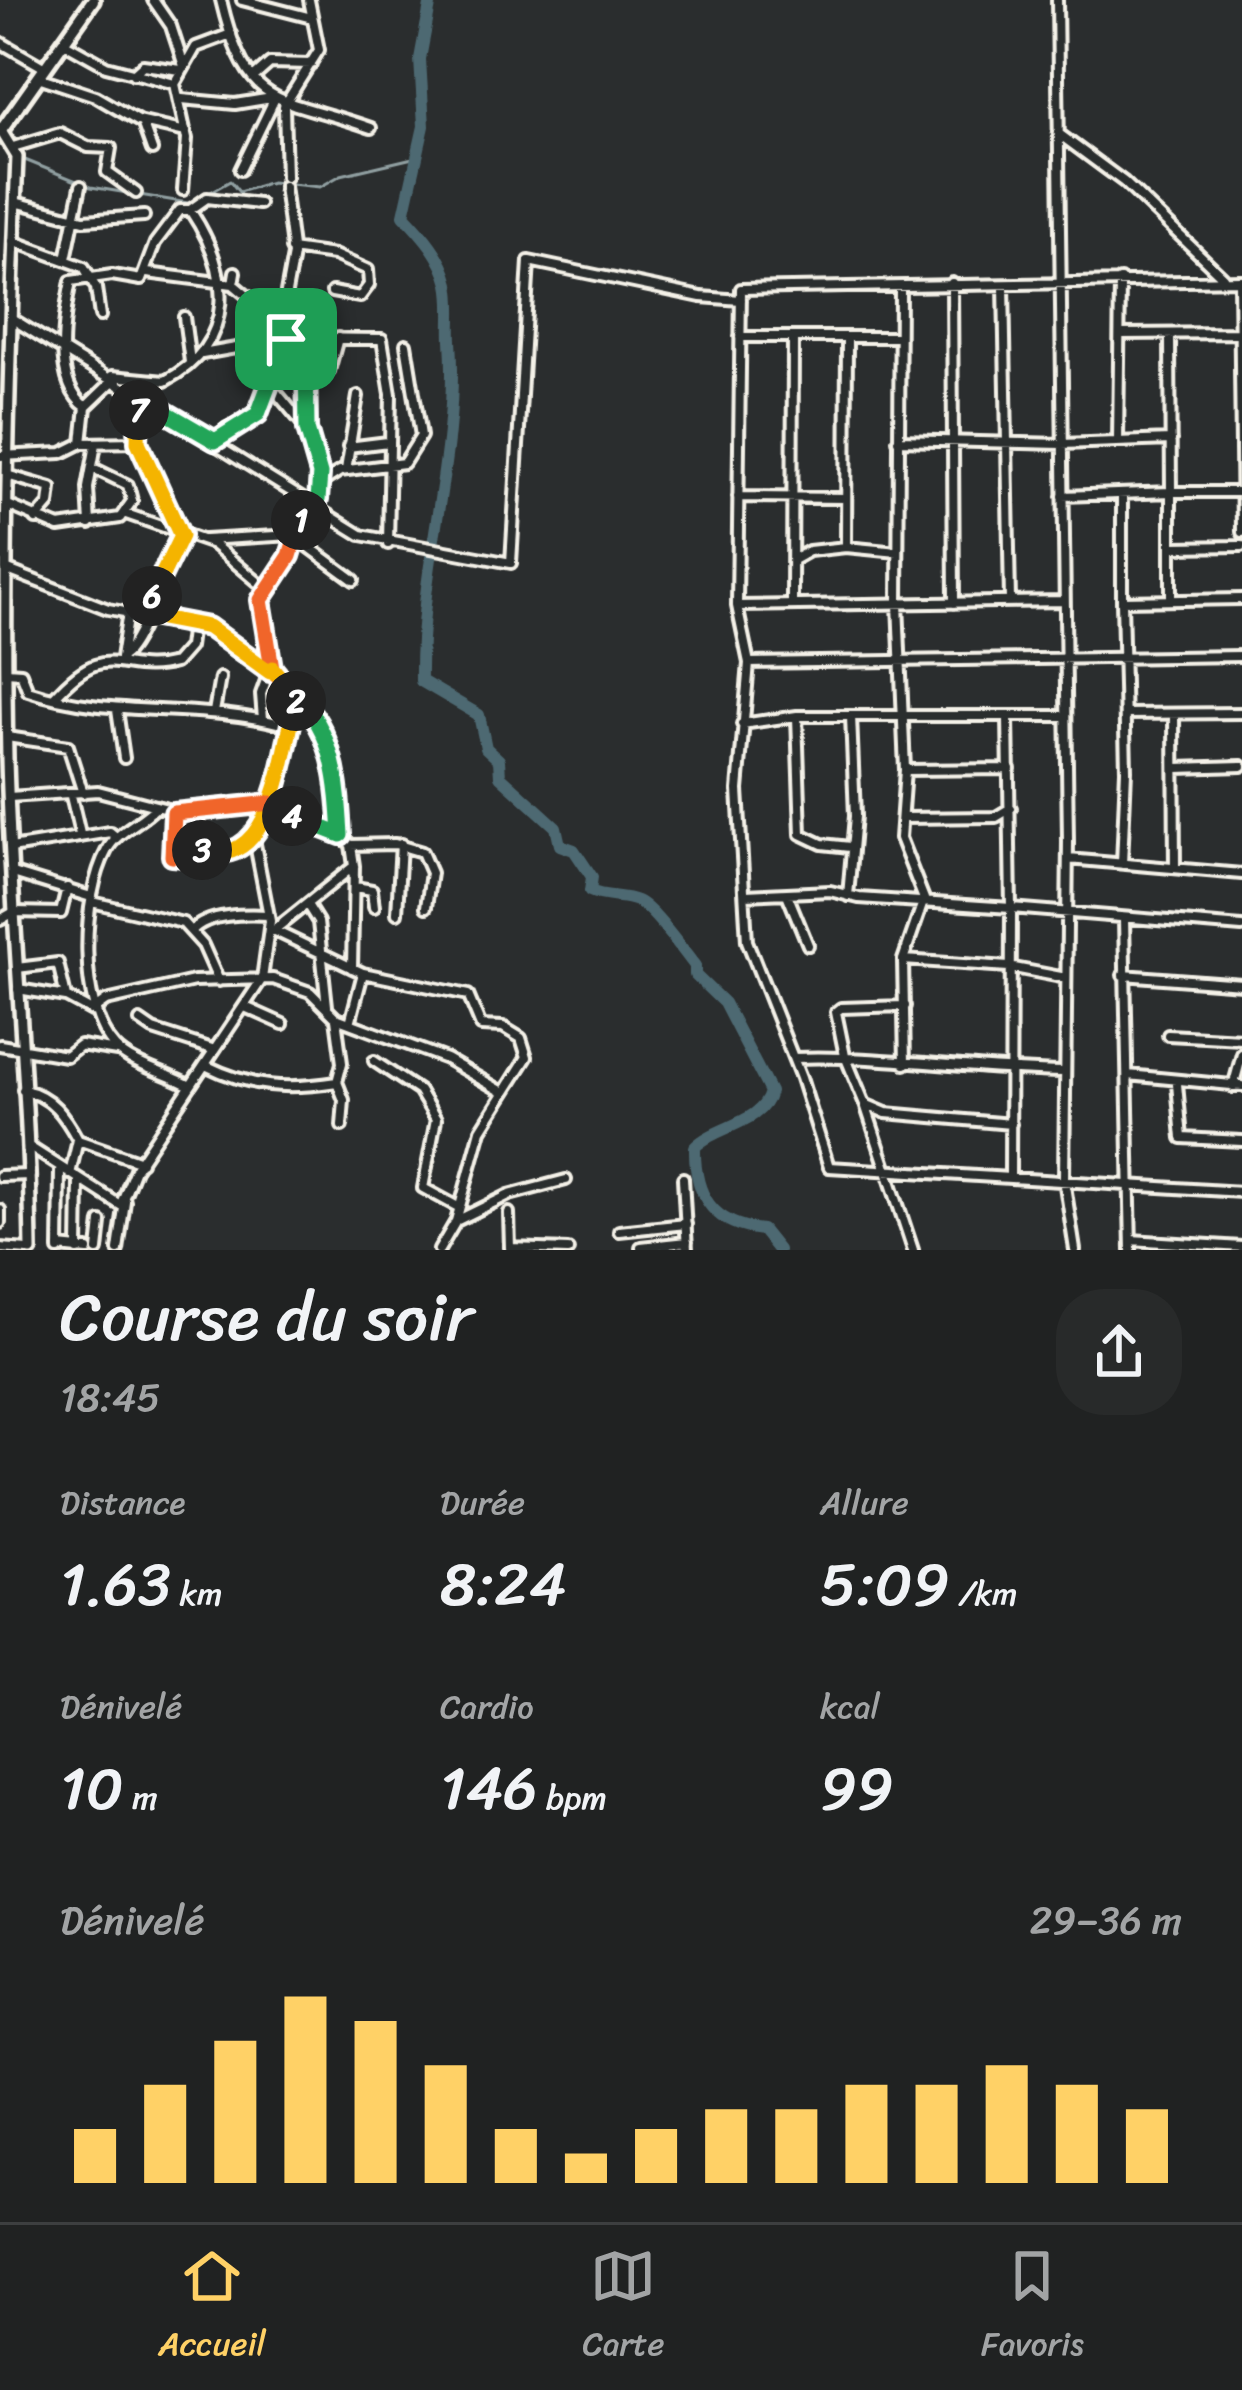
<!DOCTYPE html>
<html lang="fr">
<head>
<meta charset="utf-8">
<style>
	body { margin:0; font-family:Sriracha,sans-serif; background:#282a2a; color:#f1f3f6; height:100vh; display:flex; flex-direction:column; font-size:45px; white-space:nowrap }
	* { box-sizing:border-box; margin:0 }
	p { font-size:39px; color:#a2a4a5 }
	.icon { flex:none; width:66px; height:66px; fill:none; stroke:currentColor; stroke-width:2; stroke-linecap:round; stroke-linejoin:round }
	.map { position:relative; height:1250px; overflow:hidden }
	.sheet { display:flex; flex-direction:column; background:#202222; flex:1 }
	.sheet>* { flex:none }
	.pin { position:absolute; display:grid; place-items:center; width:102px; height:102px; color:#fff; margin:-51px; border-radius:24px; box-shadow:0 6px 18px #0006 }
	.km { position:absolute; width:60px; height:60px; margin:-30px; border-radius:50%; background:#222; color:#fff; font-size:33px; line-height:60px; text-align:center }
	.round { display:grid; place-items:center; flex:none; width:126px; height:126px; border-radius:48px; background:#282a2a }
	.headline { display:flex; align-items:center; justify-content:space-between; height:204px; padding:0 60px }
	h1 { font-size:66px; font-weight:600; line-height:90px }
	.stats { display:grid; grid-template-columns:repeat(3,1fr); gap:18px; height:204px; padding:12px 60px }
	.stats div { display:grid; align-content:center }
	.stats b { font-size:60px; font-weight:600 }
	.stats small { font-size:33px; font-weight:400 }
	.stats p { font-size:33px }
	.chart { height:336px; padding:24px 60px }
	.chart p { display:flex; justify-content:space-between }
	.chart svg { width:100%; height:216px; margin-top:12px; stroke:#ffd166; stroke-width:6 }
	.tab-bar { display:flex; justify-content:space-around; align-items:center; height:168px; border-top:3px solid #3d3f40; background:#202222; font-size:33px; color:#a2a4a5 }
	.tab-bar a { display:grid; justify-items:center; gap:6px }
	.tab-bar .on { color:#ffd166 }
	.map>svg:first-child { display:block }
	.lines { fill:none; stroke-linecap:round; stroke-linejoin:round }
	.stream { stroke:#909fa1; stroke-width:3 }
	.river { stroke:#4d6972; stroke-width:12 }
	.minor-casing { stroke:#f4f1e8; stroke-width:16 }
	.tertiary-casing { stroke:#f4f1e8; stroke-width:18 }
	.primary-casing { stroke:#f4f1e8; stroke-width:20 }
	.minor { stroke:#2a2d2e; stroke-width:8 }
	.tertiary { stroke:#2a2d2e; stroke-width:9 }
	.primary { stroke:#2a2d2e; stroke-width:10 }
	.split-1-casing { stroke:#fff; stroke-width:24 }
	.split-2-casing { stroke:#fff; stroke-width:24 }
	.split-3-casing { stroke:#fff; stroke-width:24 }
	.split-4-casing { stroke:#fff; stroke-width:24 }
	.split-5-casing { stroke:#fff; stroke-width:24 }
	.split-6-casing { stroke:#fff; stroke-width:24 }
	.split-7-casing { stroke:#fff; stroke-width:24 }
	.split-8-casing { stroke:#fff; stroke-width:24 }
	.split-1 { stroke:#22a559; stroke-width:15 }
	.split-2 { stroke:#f0652b; stroke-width:15 }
	.split-3 { stroke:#f5b400; stroke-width:15 }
	.split-4 { stroke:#f0652b; stroke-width:15 }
	.split-5 { stroke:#22a559; stroke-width:15 }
	.split-6 { stroke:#f5b400; stroke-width:15 }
	.split-7 { stroke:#f5b400; stroke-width:15 }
	.split-8 { stroke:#22a559; stroke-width:15 }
</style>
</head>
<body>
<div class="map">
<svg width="1242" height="1250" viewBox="0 0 1242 1250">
	<rect width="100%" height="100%" fill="#2a2d2e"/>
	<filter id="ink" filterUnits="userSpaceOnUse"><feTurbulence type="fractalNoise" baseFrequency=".00833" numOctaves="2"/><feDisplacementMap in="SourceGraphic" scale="24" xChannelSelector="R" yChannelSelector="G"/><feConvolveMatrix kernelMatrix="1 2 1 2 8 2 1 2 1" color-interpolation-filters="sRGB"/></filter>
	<g filter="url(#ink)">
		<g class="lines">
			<path class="stream" d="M20,158l71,29 103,17
				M207,194l23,-13 9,11 32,-10 49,5 21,-12 76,-18"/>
			<path class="river" d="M431,0l-11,59 4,67 -20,89c19,20 38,41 45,69 4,18 1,37 2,56 8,116 -32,226 -30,341l58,34 7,33 13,12 1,16 56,51 4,18 14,5 18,27 -2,14c16,7 32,4 47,10 15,6 47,51 58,65v9l29,28 46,89c-8,32 -53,33 -75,55 -1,48 17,78 67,83l16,20"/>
			<defs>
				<path id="minor" d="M153,0l18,26 13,40
					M221,0c27,114 58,95 150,128
					M242,0l66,17
					M1057,0l11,842 -4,337 11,71
					M0,42l45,26
					M63,42l43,24 69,18
					M133,74l10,-9 38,5
					M38,77l57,19 43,25 48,11
					M253,78l17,-15 41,1
					M182,99l53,5 37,-6
					M142,122l10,28
					M1059,134l65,48 99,95
					M13,147l47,-14 28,14 23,1 -4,24 29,21
					M240,170l34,-70
					M286,177l-2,-71 35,-56 -10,-50
					M284,186l9,69 -10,54 3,30
					M183,190l4,-51 -12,-55 21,-37 35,-13
					M15,202l69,18 60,-4
					M13,241l71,26 12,21 4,28
					M291,249l43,6 34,15 1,15 -9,12 -28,-5
					M66,259l15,-73
					M147,273l86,11 31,26 19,7
					M1239,280l3,252
					M1242,280l-501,9 -4,317 12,57 -11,127 9,151 54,137 28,89 413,25
					M952,283l2,320
					M233,284l2,-12
					M1004,285l6,316
					M900,288l-2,315 7,167 -5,68 24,61 -21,61 2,104
					M184,317l6,45
					M11,318l350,217 150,28 18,-302 172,36 40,3
					M1121,334l118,-1
					M1170,336l1,156h71
					M740,337h158
					M847,337l-1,210 52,5
					M294,339l13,24v66
					M254,350l19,23
					M202,354l91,-16 89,1 9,55 -3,150
					M329,371l9,-33
					M112,376l53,5c73,-39 66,-110 25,-171
					M270,385l37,44 13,53
					M141,398l-3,44 39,90
					M86,407c-34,-24 -22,-91 -15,-126l41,-6 29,5 14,-37 25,-33h10l17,-12 52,6
					M898,440l164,4 109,-4
					M215,441l12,-13 31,-14 25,-74
					M1118,442l2,-162
					M82,443l4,-36 29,-28
					M348,447l40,-5
					M0,456l62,-3 20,-10 56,-1
					M346,470l12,-74
					M10,476l41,12 -2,16 -13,15
					M1063,496l108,-4v107
					M738,497l108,1
					M10,506l49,21 61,-9 12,-17 -4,-16 -35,-17
					M126,514l87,30 52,44
					M90,524l-2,-36 8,-44
					M205,540l88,-5 61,45
					M1173,547l69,-1
					M793,560l16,-9 37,-4
					M8,570l100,39 100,18 62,45
					M1122,601v-106
					M792,605l1,-268
					M737,606l327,-5
					M122,656c18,-8 44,-94 59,-120
					M121,658l7,-46
					M749,663l493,-7
					M272,668l37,40 22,46 10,81 10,10 3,21 -2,102
					M6,672l15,1 7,18c86,29 176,10 264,36
					M55,696c54,-60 62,-18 120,-33l14,-16 3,-23
					M117,710l7,48
					M214,712l6,-34
					M1125,714l117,-1
					M1174,714l1,154
					M797,716l4,118 21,10 28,3
					M1008,716l3,192 231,19
					M263,719l-2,-25 12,-33 -11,-67 27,-37 13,-39 16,-19 3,-16 19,-12 64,-8 17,-27 -15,-92
					M742,724l55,-8h268
					M7,737l61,9 15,47
					M1177,768l65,-2
					M905,770l105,-1
					M71,796l9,38
					M9,797l89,-6 89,23 83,-11 71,32
					M156,807c-15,16 -39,24 -49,43 -26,47 -29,158 8,197 18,19 53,26 75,39
					M174,813l-2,43 27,2 2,-8
					M198,813l3,37 19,4 34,-15
					M902,818l94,-1 15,-9
					M351,845l44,-1 27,8 9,21 -5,34
					M11,848l99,-16 6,5
					M1068,859l174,15
					M1122,864l4,-94 -4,-169 120,-2
					M13,873l78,24
					M355,887l17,3 2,17
					M787,894l21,51
					M746,895l84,-4 29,7 152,10 -1,270
					M848,896l7,-80 -4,-100
					M92,902l91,21 20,22 16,36
					M308,906l10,16 9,84
					M397,913l4,-69
					M1124,919l7,331
					M0,920l14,-8 47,1 6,-25
					M273,930l90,43 105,22 13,31 22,1 18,11 6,19 -46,73 -25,91 -17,29
					M192,931c15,-18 54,-17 77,-16
					M273,931l81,-65
					M903,960l106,7 57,11
					M17,968l41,-5 8,34
					M1123,975l119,9
					M18,989l48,8 26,14
					M905,1006l-64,2 -5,4 9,44 20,48 21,9 125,11
					M245,1007l38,17
					M92,1011l14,-10 88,-20 79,-2 37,13 26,26 110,41 57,33
					M140,1021l13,9 59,19
					M350,1023l13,-50
					M1168,1035l74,4
					M0,1045l66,11 14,-11 37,6
					M794,1058c90,-3 180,12 270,14
					M374,1061l45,30 17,28 -13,69 35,19
					M205,1065c46,23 82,25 132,17l5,-19 -6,-45
					M1128,1075l114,11
					M337,1082l7,18 -2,26
					M1177,1084l5,54 60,3
					M1233,1087l9,-33
					M23,1090c28,5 42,26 55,50l-8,34
					M865,1104l48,146
					M78,1140l63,22
					M28,1146l92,59
					M0,1176l30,-1
					M683,1178l4,72
					M121,1204l14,-35 127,-190 8,-58 -16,-82 26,-53 17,-89
					M0,1210v13
					M509,1213l1,35
					M456,1221l53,-26 57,-15
					M619,1231l67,-7
					M1131,1240l111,7
					M59,1247l29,3
					M641,1247l27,-3
					M0,1248l28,2
					M510,1248l58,2
					M59,1250l1,-79
					M78,1250l1,-68
					M98,1250l3,-28
					M118,1250l7,-49
					M666,1250l2,-6 19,-2"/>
				<path id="tertiary" d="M1,131l16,26c-8,200 -14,401 -10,601 4,165 22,328 24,492"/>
				<path id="primary" d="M0,132l93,-132"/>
			</defs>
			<use href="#minor" class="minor-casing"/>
			<use href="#tertiary" class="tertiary-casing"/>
			<use href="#primary" class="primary-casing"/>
			<use href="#minor" class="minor"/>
			<use href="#tertiary" class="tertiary"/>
			<use href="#primary" class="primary"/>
		</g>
	</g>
	<g class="lines" filter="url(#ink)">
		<defs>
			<path id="split-1" d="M286,339l7,-1 13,17 1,74 13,45 -2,26 -17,20"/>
			<path id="split-2" d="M296,701l-24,-33 -11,-68 29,-44 11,-36"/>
			<path id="split-3" d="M202,850c72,23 82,-103 94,-149"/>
			<path id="split-4" d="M202,850l-3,8 -27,-2 2,-43 97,-10 21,13"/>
			<path id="split-5" d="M292,816l49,19c-3,-50 -6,-104 -45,-139"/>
			<path id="split-6" d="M152,596l-7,19 63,12 62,45 2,-4 24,28"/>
			<path id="split-7" d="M139,410l-1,32 43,94 -29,60"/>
			<path id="split-8" d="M139,410l2,-12 74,43 43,-27 28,-75"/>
		</defs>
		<use href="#split-1" class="split-1-casing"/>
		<use href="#split-2" class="split-2-casing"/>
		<use href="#split-3" class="split-3-casing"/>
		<use href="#split-4" class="split-4-casing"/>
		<use href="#split-5" class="split-5-casing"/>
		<use href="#split-6" class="split-6-casing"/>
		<use href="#split-7" class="split-7-casing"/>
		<use href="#split-8" class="split-8-casing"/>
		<use href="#split-1" class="split-1"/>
		<use href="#split-2" class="split-2"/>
		<use href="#split-3" class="split-3"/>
		<use href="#split-4" class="split-4"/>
		<use href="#split-5" class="split-5"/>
		<use href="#split-6" class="split-6"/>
		<use href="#split-7" class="split-7"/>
		<use href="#split-8" class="split-8"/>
	</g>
</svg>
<div class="pin" style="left:286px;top:339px;background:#1e9e55"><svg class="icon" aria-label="arrive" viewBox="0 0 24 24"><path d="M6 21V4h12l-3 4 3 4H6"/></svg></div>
<b class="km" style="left:301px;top:520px">1</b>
<b class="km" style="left:296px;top:701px">2</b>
<b class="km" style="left:202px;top:850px">3</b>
<b class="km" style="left:292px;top:816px">4</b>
<b class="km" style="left:152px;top:596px">6</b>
<b class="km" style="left:139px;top:410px">7</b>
</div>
<section class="sheet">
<div class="headline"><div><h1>Course du soir</h1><p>18:45</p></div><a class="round"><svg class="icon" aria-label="share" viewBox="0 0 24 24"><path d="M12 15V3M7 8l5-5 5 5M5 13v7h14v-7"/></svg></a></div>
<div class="stats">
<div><p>Distance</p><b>1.63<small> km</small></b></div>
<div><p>Durée</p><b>8:24</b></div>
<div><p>Allure</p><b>5:09<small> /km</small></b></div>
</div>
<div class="stats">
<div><p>Dénivelé</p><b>10<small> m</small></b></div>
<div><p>Cardio</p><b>146<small> bpm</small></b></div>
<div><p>kcal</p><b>99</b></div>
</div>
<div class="chart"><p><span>Dénivelé</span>29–36 m</p>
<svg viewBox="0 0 160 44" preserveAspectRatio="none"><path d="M5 44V33M15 44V24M25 44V15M35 44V6M45 44V11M55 44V20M65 44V33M75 44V38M85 44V33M95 44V29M105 44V29M115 44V24M125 44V24M135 44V20M145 44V24M155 44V29"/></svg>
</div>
</section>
<nav class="tab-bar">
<a class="on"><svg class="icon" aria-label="home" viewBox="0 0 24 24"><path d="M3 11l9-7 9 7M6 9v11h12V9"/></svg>Accueil</a>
<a><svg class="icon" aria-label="map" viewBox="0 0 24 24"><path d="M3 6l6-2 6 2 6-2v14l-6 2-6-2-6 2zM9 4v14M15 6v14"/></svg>Carte</a>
<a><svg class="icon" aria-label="saved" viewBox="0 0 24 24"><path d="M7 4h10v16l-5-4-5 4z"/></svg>Favoris</a>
</nav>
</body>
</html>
